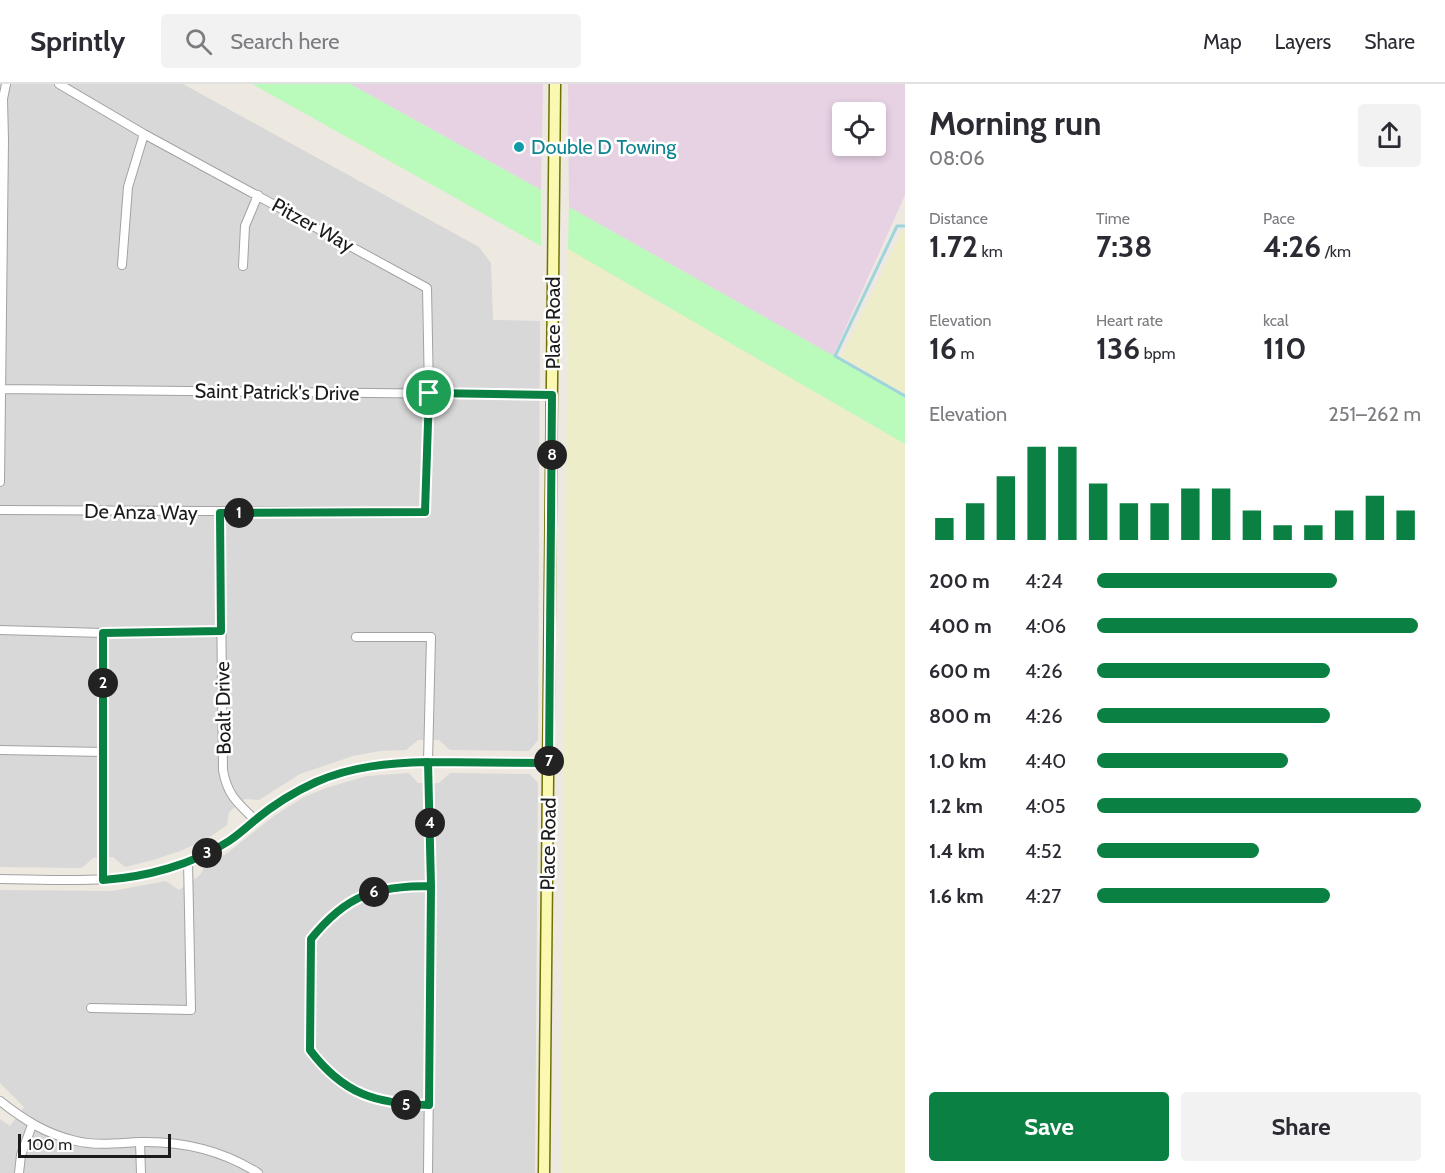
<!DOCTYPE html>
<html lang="en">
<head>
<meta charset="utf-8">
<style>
	body { margin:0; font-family:Cabin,sans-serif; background:#f2f2f3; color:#2b2b33; height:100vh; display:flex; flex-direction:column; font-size:22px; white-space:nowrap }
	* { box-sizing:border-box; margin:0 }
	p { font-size:20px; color:#7c7c81 }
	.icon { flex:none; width:33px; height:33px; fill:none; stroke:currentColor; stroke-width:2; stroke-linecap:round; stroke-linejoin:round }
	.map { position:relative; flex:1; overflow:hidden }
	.side { display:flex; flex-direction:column; background:#fff; width:540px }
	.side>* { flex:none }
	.buttons { position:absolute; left:832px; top:18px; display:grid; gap:12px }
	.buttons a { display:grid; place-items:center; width:54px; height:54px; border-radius:6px; background:#fff; box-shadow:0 3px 9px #0003; font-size:30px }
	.scale { position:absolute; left:18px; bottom:15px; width:153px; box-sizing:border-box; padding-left:6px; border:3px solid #1b1b1b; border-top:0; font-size:16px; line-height:21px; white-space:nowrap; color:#1b1b1b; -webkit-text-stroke:4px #fff; paint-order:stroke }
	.pin { position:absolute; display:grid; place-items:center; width:51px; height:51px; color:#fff; margin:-26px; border:3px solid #fff; border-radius:50%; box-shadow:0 2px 6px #0007 }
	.km { position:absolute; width:30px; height:30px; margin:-15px; border-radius:50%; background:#222; color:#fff; font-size:16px; line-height:30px; text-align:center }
	.round { display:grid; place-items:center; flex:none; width:63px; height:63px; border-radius:6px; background:#f2f2f3 }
	.head { display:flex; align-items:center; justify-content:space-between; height:102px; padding:0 24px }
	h1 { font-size:33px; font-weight:700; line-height:45px }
	.metrics { display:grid; grid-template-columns:repeat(3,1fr); gap:9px; height:102px; padding:6px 24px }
	.metrics div { display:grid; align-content:center }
	.metrics b { font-size:30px; font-weight:700 }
	.metrics small { font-size:16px; font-weight:400 }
	.metrics p { font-size:16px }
	.chart { height:168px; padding:12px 24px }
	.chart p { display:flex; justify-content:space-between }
	.chart svg { width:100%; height:108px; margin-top:6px; stroke:#0b8043; stroke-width:6 }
	.action { display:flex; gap:12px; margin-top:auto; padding:12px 24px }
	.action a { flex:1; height:69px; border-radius:6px; background:#0b8043; color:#fff; font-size:24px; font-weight:700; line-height:69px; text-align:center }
	.action a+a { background:#f2f2f3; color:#2b2b33 }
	ul { padding:0 24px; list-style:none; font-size:20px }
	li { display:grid; grid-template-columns:96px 72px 1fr; align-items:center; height:45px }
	li i { height:15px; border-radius:8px; background:#0b8043 }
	header { display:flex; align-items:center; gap:36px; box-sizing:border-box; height:84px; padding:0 30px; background:#fff; border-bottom:2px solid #e1e1e2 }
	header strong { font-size:28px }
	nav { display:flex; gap:33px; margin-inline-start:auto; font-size:21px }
	.search { width:420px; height:54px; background:#f2f2f3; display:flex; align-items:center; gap:15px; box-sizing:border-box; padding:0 21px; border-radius:6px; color:#7c7c81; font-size:22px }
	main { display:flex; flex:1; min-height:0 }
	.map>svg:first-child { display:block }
	.residential { fill:#d9d8d8 }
	.industrial { fill:#e7d2e4; fill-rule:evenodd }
	.farmland { fill:#ededca }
	.park { fill:#bafaba }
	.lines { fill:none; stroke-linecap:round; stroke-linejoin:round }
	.stream { stroke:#9fd4dd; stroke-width:3 }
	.street-casing { stroke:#a2a2a2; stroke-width:10 }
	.secondary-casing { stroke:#6f7202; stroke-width:13 }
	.street { stroke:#fff; stroke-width:8 }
	.secondary { stroke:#fbf8b1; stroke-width:10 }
	.route-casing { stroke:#fff; stroke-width:12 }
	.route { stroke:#0b8043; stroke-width:8 }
	.culture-dot { fill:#0f9aa8; stroke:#fff; stroke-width:2 }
	.labels { text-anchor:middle; stroke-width:5; stroke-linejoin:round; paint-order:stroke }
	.culture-label { font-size:20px; fill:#0d838f; stroke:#fff; text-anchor:start }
	.street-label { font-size:20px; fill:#1b1b1b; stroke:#fff }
</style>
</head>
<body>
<header>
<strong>Sprintly</strong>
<div class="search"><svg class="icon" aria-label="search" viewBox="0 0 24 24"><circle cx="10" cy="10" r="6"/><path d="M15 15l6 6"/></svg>Search here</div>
<nav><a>Map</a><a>Layers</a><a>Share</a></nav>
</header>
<main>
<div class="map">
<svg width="905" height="1089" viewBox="0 0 905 1089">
	<rect width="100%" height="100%" fill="#ede8e0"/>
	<path class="residential" d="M0,0h183l296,163 12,16 2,57 47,1 -2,419 -9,11 -79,-1 -11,-10h-21l-12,10 -26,1 -27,5 -53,18 -41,26 -14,-1 -16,13 -2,13 -20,14 -27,12 -27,9 -28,7 -12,-10 -20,1 -11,10 -82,-1z
		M409,689l9,10h21l11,-10 80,1 8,9 -3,390h-535v-54l10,7 14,-19 -24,-24v-193l112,1 54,-10 13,9 21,-15 5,-10 21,-11 48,-38 30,-19 22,-9 41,-12z"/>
	<path class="industrial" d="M350,0h193l-2,106z
		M568,0h337v111l-72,161 -264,-149zM876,28v34h-33v-34z"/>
	<path class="farmland" d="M902,147h3v163l-64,-37z
		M568,165l337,195v729h-344z"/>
	<path class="park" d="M252,0h98l191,106v56z
		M569,123l336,189v48l-337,-195z"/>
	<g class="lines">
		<path class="stream" d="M905,142h-8l-62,130 70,40"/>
		<defs>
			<path id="street" d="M122,181l6,-78 16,-53
				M243,182l2,-40 13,-31
				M3,305l549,6
				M0,398l4,-342 -1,-41 3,-15
				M0,426l425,2 4,-119 -2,-105 -283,-154 -85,-50
				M220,429l3,257c4,25 15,33 32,50
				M0,546l103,3 118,-2
				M103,549v247
				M356,553h75l-3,125 3,124 -3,287
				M0,666l104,2
				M0,795c80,1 144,8 218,-31 13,-7 24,-18 36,-27 24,-20 53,-37 83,-47 38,-13 77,-12 117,-12 32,1 64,1 96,1
				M91,924l100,2 -3,-149
				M0,1017c24,19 46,33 76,40 21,5 43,2 64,1 43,-1 82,8 118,31
				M429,1021c-54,-1 -86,-11 -119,-55l1,-111c36,-45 65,-53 120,-53
				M140,1058l1,31
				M19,1089l2,-18 11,-30"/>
			<path id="secondary" d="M544,1089l11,-1089"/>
		</defs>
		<use href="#street" class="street-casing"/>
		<use href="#secondary" class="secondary-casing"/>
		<use href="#street" class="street"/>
		<use href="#secondary" class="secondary"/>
	</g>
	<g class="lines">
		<defs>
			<path id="route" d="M429,309l-4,119 -205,1 1,118 -118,2v247c43,-3 89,-15 126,-39 9,-6 17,-13 25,-20 19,-16 40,-29 62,-39 36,-16 74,-19 112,-20l3,124 -2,219c-53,-1 -86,-11 -119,-55l1,-111c36,-45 65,-53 120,-53l-3,-124 121,1 3,-368 -123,-2"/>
		</defs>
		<use href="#route" class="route-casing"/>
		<use href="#route" class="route"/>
	</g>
	<circle class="culture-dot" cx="519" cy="63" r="6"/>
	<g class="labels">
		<g class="culture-label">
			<text x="531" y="70">Double D Towing</text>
		</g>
		<g class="street-label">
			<text transform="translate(313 141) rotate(29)" y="7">Pitzer Way</text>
			<text transform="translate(553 239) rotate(-90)" y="7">Place Road</text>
			<text transform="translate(277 308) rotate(1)" y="7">Saint Patrick's Drive</text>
			<text transform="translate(141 428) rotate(1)" y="7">De Anza Way</text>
			<text transform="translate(223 624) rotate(-91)" y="7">Boalt Drive</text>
			<text transform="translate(548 760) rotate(-89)" y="7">Place Road</text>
		</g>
	</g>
</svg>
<div class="buttons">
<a><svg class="icon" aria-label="locate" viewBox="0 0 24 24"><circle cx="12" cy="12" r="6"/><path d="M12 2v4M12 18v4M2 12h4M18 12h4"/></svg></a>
</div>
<div class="scale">100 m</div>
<div class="pin" style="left:429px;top:309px;background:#1e9e55"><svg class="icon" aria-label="arrive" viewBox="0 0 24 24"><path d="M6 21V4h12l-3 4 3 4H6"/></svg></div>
<b class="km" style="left:239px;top:429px">1</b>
<b class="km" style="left:103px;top:599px">2</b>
<b class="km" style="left:207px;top:769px">3</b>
<b class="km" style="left:430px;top:739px">4</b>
<b class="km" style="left:406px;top:1021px">5</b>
<b class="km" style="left:374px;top:808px">6</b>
<b class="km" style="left:549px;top:677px">7</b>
<b class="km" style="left:552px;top:371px">8</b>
</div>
<section class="side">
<div class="head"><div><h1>Morning run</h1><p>08:06</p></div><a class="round"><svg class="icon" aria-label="share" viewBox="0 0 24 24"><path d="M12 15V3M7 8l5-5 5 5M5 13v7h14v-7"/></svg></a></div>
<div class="metrics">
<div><p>Distance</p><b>1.72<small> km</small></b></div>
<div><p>Time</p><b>7:38</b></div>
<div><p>Pace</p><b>4:26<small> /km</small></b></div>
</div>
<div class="metrics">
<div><p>Elevation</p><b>16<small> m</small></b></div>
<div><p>Heart rate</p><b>136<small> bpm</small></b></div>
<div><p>kcal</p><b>110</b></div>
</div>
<div class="chart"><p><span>Elevation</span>251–262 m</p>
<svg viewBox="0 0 160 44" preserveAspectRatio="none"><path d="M5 44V35M15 44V29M25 44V18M35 44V6M45 44V6M55 44V21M65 44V29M75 44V29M85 44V23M95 44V23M105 44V32M115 44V38M125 44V38M135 44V32M145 44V26M155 44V32"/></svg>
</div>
<ul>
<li><b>200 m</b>4:24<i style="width:74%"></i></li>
<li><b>400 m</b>4:06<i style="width:99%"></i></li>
<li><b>600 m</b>4:26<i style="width:72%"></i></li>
<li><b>800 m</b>4:26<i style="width:72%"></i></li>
<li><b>1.0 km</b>4:40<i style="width:59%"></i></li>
<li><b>1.2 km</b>4:05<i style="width:100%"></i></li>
<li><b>1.4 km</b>4:52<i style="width:50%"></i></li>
<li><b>1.6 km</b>4:27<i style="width:72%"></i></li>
</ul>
<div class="action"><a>Save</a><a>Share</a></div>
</section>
</main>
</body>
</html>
